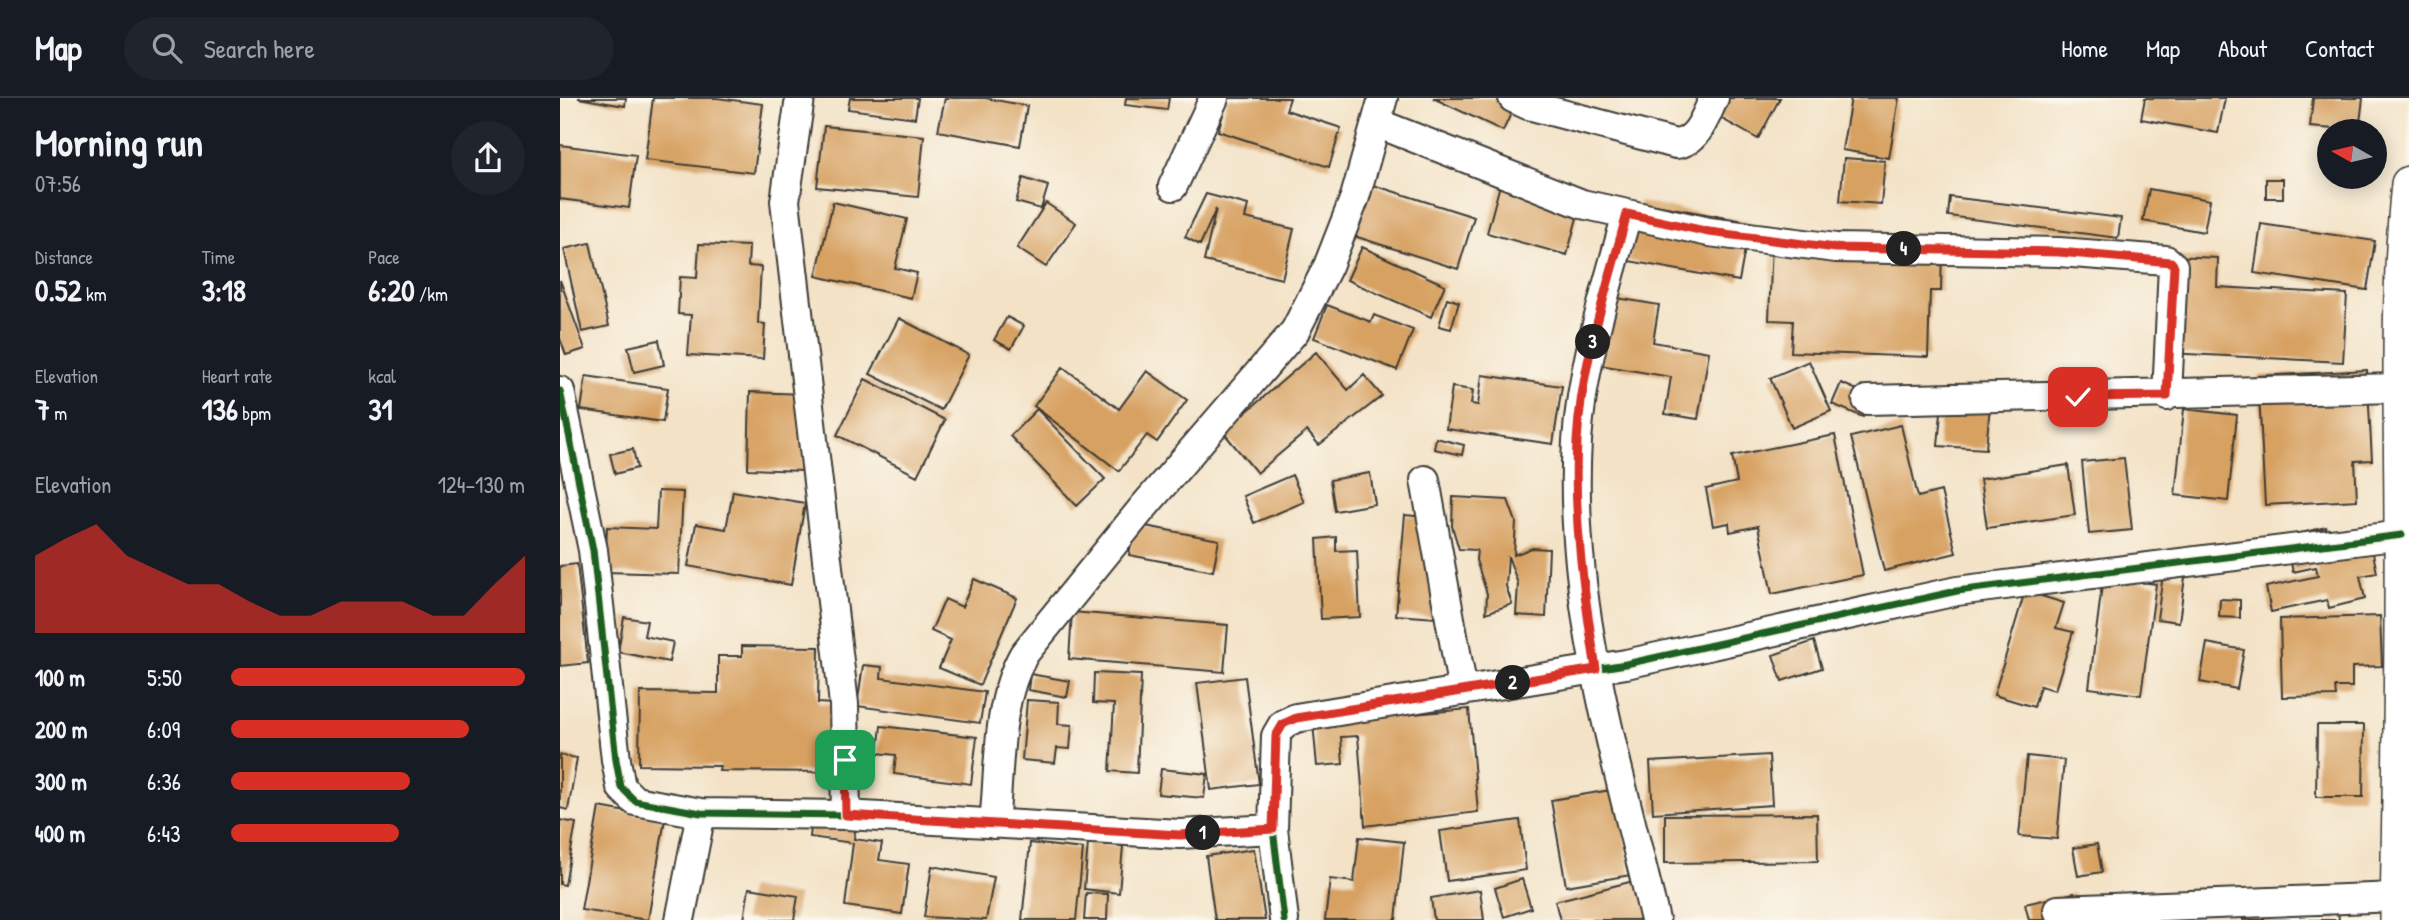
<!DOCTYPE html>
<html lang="en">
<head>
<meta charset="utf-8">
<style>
	body { margin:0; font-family:"Patrick Hand",sans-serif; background:#20242c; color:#f1f3f6; height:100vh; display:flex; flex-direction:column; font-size:26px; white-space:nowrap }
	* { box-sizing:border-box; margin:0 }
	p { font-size:23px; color:#9ea1a6 }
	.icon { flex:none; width:38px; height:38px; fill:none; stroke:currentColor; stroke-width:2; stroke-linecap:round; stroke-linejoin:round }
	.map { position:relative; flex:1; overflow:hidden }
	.details { display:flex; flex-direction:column; background:#171b24; width:560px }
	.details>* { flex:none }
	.needle { width:46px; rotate:278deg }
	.controls { position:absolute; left:1757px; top:21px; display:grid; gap:14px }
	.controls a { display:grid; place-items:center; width:70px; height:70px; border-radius:50%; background:#171b24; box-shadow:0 4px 18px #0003; font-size:35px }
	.pin { position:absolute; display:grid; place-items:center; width:60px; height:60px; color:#fff; margin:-30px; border-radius:14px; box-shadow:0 4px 10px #0006 }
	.km { position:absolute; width:35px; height:35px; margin:-18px; border-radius:50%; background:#222; color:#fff; font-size:19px; line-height:35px; text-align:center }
	.round { display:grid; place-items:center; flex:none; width:74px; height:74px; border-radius:37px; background:#20242c }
	.overview { display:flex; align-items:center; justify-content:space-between; height:119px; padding:0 35px }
	h1 { font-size:38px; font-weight:700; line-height:52px }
	.figures { display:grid; grid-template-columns:repeat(3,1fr); gap:10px; height:119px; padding:7px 35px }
	.figures div { display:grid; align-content:center }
	.figures b { font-size:30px; font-weight:700 }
	.figures small { font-size:19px; font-weight:400 }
	.figures p { font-size:19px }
	.chart { height:196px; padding:14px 35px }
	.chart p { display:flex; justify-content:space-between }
	.chart svg { width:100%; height:126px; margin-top:7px; fill:#d93025; opacity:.7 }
	ul { padding:0 35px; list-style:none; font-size:23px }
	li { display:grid; grid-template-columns:112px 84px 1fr; align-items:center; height:52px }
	li i { height:18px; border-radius:9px; background:#d93025 }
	header { display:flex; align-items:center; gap:42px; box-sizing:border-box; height:98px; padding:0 35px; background:#171b24; border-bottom:2px solid #363941 }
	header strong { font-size:33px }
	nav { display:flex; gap:38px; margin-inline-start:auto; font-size:24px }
	.search { width:490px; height:63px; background:#20242c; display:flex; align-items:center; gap:18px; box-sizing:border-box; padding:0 24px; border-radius:38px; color:#9ea1a6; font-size:26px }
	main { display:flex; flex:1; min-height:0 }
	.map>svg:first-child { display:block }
	.building { fill:#d7a162 }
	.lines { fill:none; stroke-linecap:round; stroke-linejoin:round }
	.minor-casing { stroke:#3c3a36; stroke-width:32 }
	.major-casing { stroke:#3c3a36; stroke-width:38 }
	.minor { stroke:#fff; stroke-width:28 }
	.major { stroke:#fff; stroke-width:35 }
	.cycleway-casing { stroke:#fbf7ec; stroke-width:11 }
	.cycleway { stroke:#1b5e20; stroke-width:7 }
	.route-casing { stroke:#fff; stroke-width:14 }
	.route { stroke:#d93025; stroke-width:9 }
</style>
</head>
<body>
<header>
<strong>Map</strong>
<div class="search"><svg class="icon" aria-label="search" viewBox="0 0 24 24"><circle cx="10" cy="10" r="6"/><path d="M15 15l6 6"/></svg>Search here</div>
<nav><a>Home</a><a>Map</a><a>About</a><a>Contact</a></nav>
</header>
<main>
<section class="details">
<div class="overview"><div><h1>Morning run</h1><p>07:56</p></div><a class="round"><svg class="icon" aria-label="share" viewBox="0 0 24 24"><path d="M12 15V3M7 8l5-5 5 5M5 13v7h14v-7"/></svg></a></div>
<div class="figures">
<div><p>Distance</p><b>0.52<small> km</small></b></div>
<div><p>Time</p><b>3:18</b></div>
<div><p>Pace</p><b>6:20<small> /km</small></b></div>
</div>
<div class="figures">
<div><p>Elevation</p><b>7<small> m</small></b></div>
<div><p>Heart rate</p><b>136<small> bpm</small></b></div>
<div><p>kcal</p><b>31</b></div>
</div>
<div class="chart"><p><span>Elevation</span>124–130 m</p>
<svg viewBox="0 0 160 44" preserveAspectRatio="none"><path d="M0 44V17L10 11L20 6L30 17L40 22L50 27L60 27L70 33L80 38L90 38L100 33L110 33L120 33L130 38L140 38L150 27L160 17V44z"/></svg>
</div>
<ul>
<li><b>100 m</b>5:50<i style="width:100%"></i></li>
<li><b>200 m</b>6:09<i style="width:81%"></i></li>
<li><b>300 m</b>6:36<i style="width:61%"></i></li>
<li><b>400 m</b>6:43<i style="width:57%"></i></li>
</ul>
</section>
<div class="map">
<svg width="1849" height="822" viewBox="0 0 1849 822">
	<rect width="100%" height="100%" fill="#fbf7ec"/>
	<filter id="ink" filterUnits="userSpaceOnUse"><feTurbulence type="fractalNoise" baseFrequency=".0143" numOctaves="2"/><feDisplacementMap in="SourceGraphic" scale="14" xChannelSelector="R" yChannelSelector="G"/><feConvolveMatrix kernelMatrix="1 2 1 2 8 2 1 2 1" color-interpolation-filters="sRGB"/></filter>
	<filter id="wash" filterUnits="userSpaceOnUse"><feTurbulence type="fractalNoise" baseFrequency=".00686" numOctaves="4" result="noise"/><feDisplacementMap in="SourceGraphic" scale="28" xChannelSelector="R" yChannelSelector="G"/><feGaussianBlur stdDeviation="1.57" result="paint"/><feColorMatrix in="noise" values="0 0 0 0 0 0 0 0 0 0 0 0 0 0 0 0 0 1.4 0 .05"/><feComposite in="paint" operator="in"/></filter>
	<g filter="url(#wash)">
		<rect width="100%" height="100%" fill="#f3e2c6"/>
		<g id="blocks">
			<path class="building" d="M18,0h48l-1,8z
				M93,0h64l46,6 -9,69 -109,-13z
				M290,0h68l-3,20 -67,-9z
				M385,0h40l42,8 -7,40 -82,-15z
				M566,0h43l-2,12 -42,-5z
				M668,0h62l-4,12 55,18 -12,39 -111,-36z
				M873,0h85l-15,33z
				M1155,0h65l-22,41 -50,-28z
				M1291,0h48l-10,60 -47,-8z
				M1585,0h80l-7,35 -77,-14z
				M1753,0h50l-4,33 -49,-4z
				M264,28l100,10 -6,61 -101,-10z
				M0,47l76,10 -7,53 -69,-9z
				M1284,60l41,3 -4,43 -41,-3z
				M463,80l25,8 -7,23 -25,-7z
				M1706,81h17v19h-17z
				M941,83l80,22 -14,52 -80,-22z
				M810,86l104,33 -16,52 -104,-33z
				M1589,91l61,11 -6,32 -61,-11z
				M646,96l42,11 -3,13 49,11 -12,50 -78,-18 12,-52 -16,36 -15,-8z
				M1390,99l171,21 -3,20 -170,-22z
				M273,104l74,17 -12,49 22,5 -6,25 -95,-22z
				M1079,104l111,20 -11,59 -110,-20z
				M486,105l30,20 -30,44 -29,-19z
				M1701,126l114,17 -8,49 -113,-17z
				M1212,143l170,6 -1,44h-11l-2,66 -137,-5 2,-31 -24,-1z
				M30,145l19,83 -27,6 -18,-83z
				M139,146l50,2 -1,20 13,1 -3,56 7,1 -2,35 -75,-4 3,-40 -13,-1 2,-37 17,1z
				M802,149l83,38 -14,32 -84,-37z
				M1613,158l45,2 -1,29 130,7 -4,68 -175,-9z
				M0,182l25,69 -19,6 -6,-17z
				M1051,199l48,8 -6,37 56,10 -11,67 -33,-5 6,-37 -71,-12z
				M887,200l12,4 -8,27 -12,-3z
				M767,207l44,17 3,-7 39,15 -16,40 -83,-32z
				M447,219l17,9 -13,23 -17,-9z
				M339,220l70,37 -28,55 -71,-36z
				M99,242l5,25 -30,7 -6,-25z
				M756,254l32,38 16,-15 18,21 -63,49 -12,-14 -50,42 -34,-41z
				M1249,263l22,50 -39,17 -22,-50z
				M503,269l56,42 28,-38 40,29 -30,42 -10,-7 -28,36 -85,-65z
				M1807,272l5,90 -17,1 2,39 -92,5 -7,-129z
				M922,277l80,11 -9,58 -107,-15 6,-42 21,3 -2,14 7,1z
				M26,278l82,12 -5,34 -82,-12z
				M305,281l80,41 -28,56 -80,-41z
				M1281,285l30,13 -8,21 -31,-13z
				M1383,292l48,4 -5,55 -48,-3z
				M190,294l56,2 -2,77 -56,-2z
				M477,311l68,70 -28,27 -67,-70z
				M1624,311l53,6 -9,86 -53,-6z
				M1341,327l17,72 23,-6 15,62 -72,18 -33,-134z
				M1275,337l28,140 -91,19 -14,-68 -28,6 -1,-9 -16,3 -7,-37 31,-7 -5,-26z
				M876,340l28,7 -2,10 -28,-6z
				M73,351l4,19 -22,6 -5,-20z
				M1564,360l8,72 -43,4 -7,-72z
				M1508,367l7,50 -88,13 -7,-49z
				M810,375l5,31 -40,7 -5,-31z
				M732,377l12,27 -50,21 -11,-27z
				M98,393l25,1 -4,82 -74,-2 2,-45 49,2z
				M173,393l72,12 -14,82 -103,-19 8,-42 30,5z
				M893,399l55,3 8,22 -2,33 18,-7 17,1 -3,68 -30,-2 2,-31 -10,-28 -2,30 6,18 -26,9 1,-19 -11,-34 1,-10 -18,-1 -7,-23z
				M845,417l40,4 -9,99 -40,-3z
				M575,426l84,16 -6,31 -84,-16z
				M1766,429l5,20 39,-9 7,35 -17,3 5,23 -36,9 -2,-8 -56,12 -5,-25 52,-11 -2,-9 -23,5 -8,-35z
				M776,439v14l21,-1 3,67 -39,2 -4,-80z
				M17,466l11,99 -28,3v-100z
				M1603,476l22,3 -6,45 -22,-3z
				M1543,479l53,7 -15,111 -52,-7z
				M414,481l43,19 -37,87 -41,-17 12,-28 -20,-9 14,-32 17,8z
				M1465,493l39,12 -8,25 17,4 -18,58 -15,-4 -6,21 -40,-12z
				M1660,501l20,1v18l-21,-1z
				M512,514l156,13 -4,47 -155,-13z
				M1820,518l2,50 -30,1v20h-17l1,9 -54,1 -2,-78z
				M64,519l23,4 -3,15 29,6 -4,20 -51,-10z
				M1254,543l8,27 -40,13 -9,-26z
				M1647,545l37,7 -7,39 -37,-7z
				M182,548l77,1 -1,56 15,1 -1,68 -113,-1 1,-5 -81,-1 1,-73 78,1v-37h24z
				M303,567l19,2 -1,11 104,14 -5,31 -123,-17z
				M534,575l47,2 -4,98 -27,-2 4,-67 -21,-1z
				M470,576l40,7 -3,16 -39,-7z
				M685,579l14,107 -48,6 -14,-107z
				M467,602l32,2 -1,22 14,1 -2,24 -13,-1 -2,15 -33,-3z
				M909,611l9,103 -113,14 -7,-90 -17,1 2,27 -26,2 -4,-43z
				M1757,627h47l-1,72h-47z
				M321,628l96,11 -6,47 -77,-10 2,-19 -18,-2z
				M0,657l17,3 -9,52 -8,-2z
				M1209,657l3,50 -119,8 -3,-51z
				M1467,658l37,4 -7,79 -38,-3z
				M601,671l46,5 -3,24 -46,-4z
				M1057,691l14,86 -65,11 -15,-86z
				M39,709l66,12 -17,101 -67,-10z
				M1257,716l1,47 -153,2v-48z
				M252,720l44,6 -2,15 28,4 -3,17 30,4 -7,50 -57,-8 8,-63 -43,-6z
				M0,722l16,3 -11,62 -5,-1z
				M960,722l6,50 -79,11 -7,-50z
				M799,739l45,5 -8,78h-71l5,-41 24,3z
				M470,745l53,6 -7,71h-54z
				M528,745l35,3 -4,47 -35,-4z
				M1537,746l5,28 -24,4 -5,-28z
				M694,751l11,71h-50l-9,-64z
				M372,768l62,11 -8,43 -62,-3z
				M1089,779l10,43h-99l-5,-19z
				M962,781l9,29 -27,9 -9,-29z
				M189,790l49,8 -4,24h-50z
				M920,792l4,30h-50l-3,-22z
				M526,795l22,1 -1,26h-23z
				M1514,795l6,27h-51l-4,-16z
				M1682,810l96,2 1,10h-96z"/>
		</g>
	</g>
	<g filter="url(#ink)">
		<use href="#blocks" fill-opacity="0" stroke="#3c3a36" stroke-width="2"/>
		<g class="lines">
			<defs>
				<path id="minor" d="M240,0l-15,103 59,503 2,111
					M953,0l15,7 148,39c23,-3 29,-28 38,-46
					M817,25l205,81 127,28 127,16 223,4 107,8 7,6 -6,130
					M613,88l41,-88
					M1067,116c-20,74 -45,150 -50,227 -10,162 41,323 78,479
					M0,293l33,159 23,210 5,27 14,14 66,12 145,2 334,19 93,-5
					M1307,302l533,-12
					M865,382l38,211
					M434,726c6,-56 2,-121 30,-170l117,-144 154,-179 33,-65 27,-69 28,-99
					M1498,812l340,-13
					M120,822l21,-107
					M724,822l-11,-91 3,-93 7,-12 13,-6 330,-54 331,-73 445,-56"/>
				<path id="major" d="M1838,822c2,-129 5,-258 4,-387 0,-117 -5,-233 7,-349"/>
			</defs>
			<use href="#minor" class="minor-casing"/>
			<use href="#major" class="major-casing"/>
			<use href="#minor" class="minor"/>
			<use href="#major" class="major"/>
			<defs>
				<path id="cycleway" d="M0,293l33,159 23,210 5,27 14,14 66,12 145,2 334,19 93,-5
					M724,822l-11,-91 3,-93 7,-12 13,-6 330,-54 331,-73 445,-56"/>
			</defs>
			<use href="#cycleway" class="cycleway-casing"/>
			<use href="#cycleway" class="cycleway"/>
		</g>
	</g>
	<g class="lines" filter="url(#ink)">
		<defs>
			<path id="route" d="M285,662l1,55 334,20 93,-6 3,-93 7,-12 13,-6 300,-49c-12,-76 -23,-150 -19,-227 4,-77 30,-154 50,-228l82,18 127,16 223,4 112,10 3,4 -7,130 -89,1"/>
		</defs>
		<use href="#route" class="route-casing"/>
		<use href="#route" class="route"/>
	</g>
</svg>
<div class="controls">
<a><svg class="needle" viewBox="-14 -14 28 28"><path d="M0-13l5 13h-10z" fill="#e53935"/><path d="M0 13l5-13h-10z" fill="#9ea1a6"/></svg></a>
</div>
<div class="pin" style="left:285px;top:662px;background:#1e9e55"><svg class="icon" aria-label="arrive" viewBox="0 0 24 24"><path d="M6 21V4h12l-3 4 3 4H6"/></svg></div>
<div class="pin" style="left:1518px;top:299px;background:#d93025"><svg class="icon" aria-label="check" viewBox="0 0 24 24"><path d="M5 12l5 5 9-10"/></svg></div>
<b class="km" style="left:643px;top:735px">1</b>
<b class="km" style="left:953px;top:585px">2</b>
<b class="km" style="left:1033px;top:244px">3</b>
<b class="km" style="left:1344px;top:151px">4</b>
</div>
</main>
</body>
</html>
